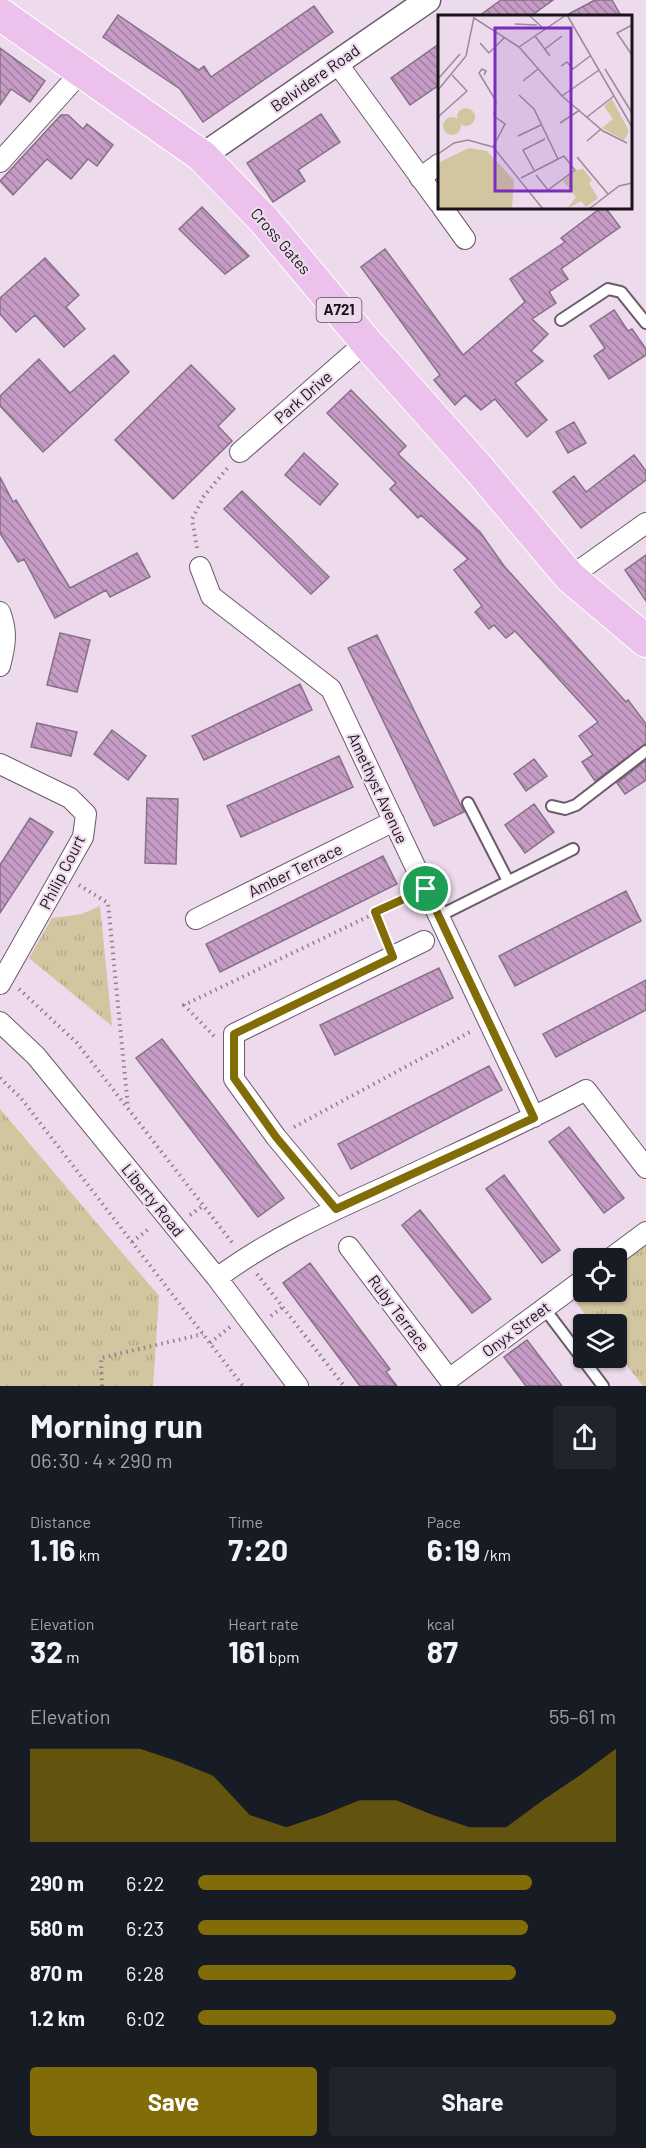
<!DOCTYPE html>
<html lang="en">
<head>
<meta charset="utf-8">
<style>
	body { margin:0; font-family:Barlow,sans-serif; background:#20242c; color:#f1f3f6; height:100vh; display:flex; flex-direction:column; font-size:22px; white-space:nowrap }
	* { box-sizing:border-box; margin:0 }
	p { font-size:20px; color:#9ea1a6 }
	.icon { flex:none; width:33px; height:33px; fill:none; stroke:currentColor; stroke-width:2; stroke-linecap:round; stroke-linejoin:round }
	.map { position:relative; height:1386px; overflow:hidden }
	.sheet { display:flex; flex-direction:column; background:#171b24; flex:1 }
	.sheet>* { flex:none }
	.controls { position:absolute; left:573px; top:1248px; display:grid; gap:12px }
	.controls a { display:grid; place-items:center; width:54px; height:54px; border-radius:6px; background:#171b24; box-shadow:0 2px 4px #0004; font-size:30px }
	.pin { position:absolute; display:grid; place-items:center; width:51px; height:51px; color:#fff; margin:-26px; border:3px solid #fff; border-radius:50%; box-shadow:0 2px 6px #0007 }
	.round { display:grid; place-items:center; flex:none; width:63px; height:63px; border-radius:6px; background:#20242c }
	.summary { display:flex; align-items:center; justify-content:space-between; height:102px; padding:0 30px }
	h1 { font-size:33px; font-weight:700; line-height:45px }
	.metrics { display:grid; grid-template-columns:repeat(3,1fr); gap:9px; height:102px; padding:6px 30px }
	.metrics div { display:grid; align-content:center }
	.metrics b { font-size:30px; font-weight:700 }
	.metrics small { font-size:16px; font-weight:400 }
	.metrics p { font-size:16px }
	.chart { height:168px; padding:12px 30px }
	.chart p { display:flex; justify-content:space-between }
	.chart svg { width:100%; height:108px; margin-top:6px; fill:#826c07; opacity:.7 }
	.action { display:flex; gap:12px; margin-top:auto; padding:12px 30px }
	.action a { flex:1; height:69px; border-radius:6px; background:#826c07; color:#fff; font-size:24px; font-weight:700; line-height:69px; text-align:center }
	.action a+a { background:#20242c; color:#f1f3f6 }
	ul { padding:0 30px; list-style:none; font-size:20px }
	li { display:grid; grid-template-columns:96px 72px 1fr; align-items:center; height:45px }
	li i { height:15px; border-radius:8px; background:#826c07 }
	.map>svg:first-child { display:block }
	.park { fill:url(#park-tufts) }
	.building { fill:url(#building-back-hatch); stroke:#847384; stroke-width:1.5 }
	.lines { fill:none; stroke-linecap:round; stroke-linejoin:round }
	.service-casing { stroke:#6c5b6b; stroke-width:14 }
	.minor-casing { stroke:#6c5b6b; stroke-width:22 }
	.tertiary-casing { stroke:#6c5b6b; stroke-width:27 }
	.primary-casing { stroke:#fff; stroke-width:34 }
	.path { stroke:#8d808c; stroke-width:4; stroke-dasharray:1.5 4.5; stroke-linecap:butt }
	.service { stroke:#fff; stroke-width:10 }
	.minor { stroke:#fff; stroke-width:20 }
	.tertiary { stroke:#fff; stroke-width:24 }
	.primary { stroke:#ecc2ec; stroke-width:32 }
	.route-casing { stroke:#fff; stroke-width:12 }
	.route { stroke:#826c07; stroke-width:8 }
	.labels { text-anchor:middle; stroke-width:4.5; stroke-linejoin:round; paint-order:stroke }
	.shield { fill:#eddaec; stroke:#594f59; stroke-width:1.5 }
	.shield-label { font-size:15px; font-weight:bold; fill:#1a141a }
	.street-label { font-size:16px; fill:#1a141a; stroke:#eddaec }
	.inset-road { fill:none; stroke:#998b98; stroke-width:1.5 }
	.view { fill:#7b2cbf; fill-opacity:0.15; stroke:#7b2cbf; stroke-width:3 }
	.inset-edge { fill:none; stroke:#1a141a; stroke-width:3 }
</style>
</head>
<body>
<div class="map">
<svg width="646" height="1386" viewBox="0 0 646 1386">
	<defs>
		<pattern id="park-tufts" width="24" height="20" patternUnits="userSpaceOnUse" patternTransform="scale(1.5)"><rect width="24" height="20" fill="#d1c69f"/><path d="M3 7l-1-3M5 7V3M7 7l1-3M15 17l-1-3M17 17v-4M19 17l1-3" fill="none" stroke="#b3a988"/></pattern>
		<pattern id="building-back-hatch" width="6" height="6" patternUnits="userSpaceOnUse" patternTransform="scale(1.5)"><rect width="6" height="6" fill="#c69cc6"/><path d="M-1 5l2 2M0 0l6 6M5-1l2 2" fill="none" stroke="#a07ea0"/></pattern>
	</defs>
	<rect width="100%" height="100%" fill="#eddaec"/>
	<path class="park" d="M100,906l12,120 -83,-68 23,-40 30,-4z
		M0,1109l159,187 -6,90h-153z
		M646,1241v145h-3l-26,-33 -1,-29h-23l-18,-23 12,-9h29l1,-26z"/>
	<path class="building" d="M501,0h52l-22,16h-52z
		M595,0h17l9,16h-56z
		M314,6l19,26 -130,90 -23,-33 -77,-52 15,-22 81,55 5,-4 7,11z
		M439,44v41l-29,20 -19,-27z
		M0,48l45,33 -15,21 -19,-13 -11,16z
		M321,114l19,28 -42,28 7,11 -32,21 -26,-39z
		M61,115h7l15,14 4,-5 26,21 -16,21 -9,-7 -17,20 -24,-20 -34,36 -13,-14z
		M202,207l47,49 -24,18 -46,-45z
		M602,207h3l15,20 -59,42 7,10 -19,13 7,11 -24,16 16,15 -17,17 12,10 -28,22 32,37 -20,17 -32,-38 -14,11 -16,-15 -10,10 -21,-25 6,-5 -79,-108 24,-18 78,106 62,-53 -15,-23 55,-37 -4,-4z
		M45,258l34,37 -13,12 19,22 -21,18 -29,-32 -19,17 -16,-18v-16z
		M614,310l14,21 4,-2 14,20v6l-37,24 -15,-23 11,-8 -15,-22z
		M114,355l15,17 -86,80 -43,-46v-10l39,-37 31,34z
		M191,365l44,44 -17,17 14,15 -59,58 -58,-59z
		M351,390l55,56 -8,8 82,78 24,34 122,136 2,-2 18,24v20l-51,37 -13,-19 11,-7 -14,-19 19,-14 -83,-91 -9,7 -12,-13 -5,4 -14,-17 7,-6 -28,-36 14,-11 -47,-44 -3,3 -28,-29 6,-6 -69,-70z
		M574,422l12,21 -18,10 -12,-21z
		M304,453l34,31 -18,21 -35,-30z
		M634,455l12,16v9l-65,48 -28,-36 21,-16 12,16z
		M0,477l13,25 3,-2 54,88 67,-35 13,24 -40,20 -4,-7 -51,28 -31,-59 -6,3 -18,-29z
		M242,491l87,86 -18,17 -87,-85z
		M646,555v46l-21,-31z
		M60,633l30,7 -13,52 -30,-7z
		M377,635l87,177 -30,14 -86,-178z
		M300,684l12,26 -108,50 -12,-24z
		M37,723l40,9 -6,24 -40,-9z
		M112,730l34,26 -18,24 -34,-26z
		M339,756l14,31 -112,50 -14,-31z
		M534,759l13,17 -21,15 -12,-17z
		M646,760v20l-21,14 -8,-11z
		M147,798l31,1 -2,65 -31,-1z
		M534,804l20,28 -29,21 -20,-28z
		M30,818l23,14 -53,81v-48z
		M383,856l14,28 -177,88 -14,-28z
		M626,891l15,30 -126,65 -16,-30z
		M439,968l14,30 -118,57 -15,-30z
		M646,980v30l-90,47 -13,-23z
		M162,1039l122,159 -26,19 -122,-159z
		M489,1066l13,24 -151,79 -13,-25z
		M569,1127l55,71 -20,15 -55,-71z
		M504,1175l56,75 -18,13 -56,-74z
		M420,1210l71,89 -19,14 -70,-88z
		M310,1263l80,106 -4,3 11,14h-37l-77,-103z
		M527,1340l35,46h-36l-22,-29z"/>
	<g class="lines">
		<defs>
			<path id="service" d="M561,320l47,-31 13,3 25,31
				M468,803l40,78
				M552,806l13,3 11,-4 70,-54
				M439,916l134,-67
				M544,1308l59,78"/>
			<path id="minor" d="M337,63l102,140
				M0,162l81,-90
				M420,178l19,-14
				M442,207l23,32
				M240,452l126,-110
				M200,567l11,29 120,93 203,428
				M570,577l76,-54
				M0,612c8,20 5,35 0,54
				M0,764l70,34 16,16 -3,23 -83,147
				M196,919l198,-98
				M0,1022l36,34 181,222 81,108
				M336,1209l-60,-72 -42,-58v-45l190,-93
				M349,1247l100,132 135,-100
				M611,1258l35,-26
				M217,1278c51,-38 110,-65 168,-91 67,-32 135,-62 201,-97l60,78"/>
			<path id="tertiary" d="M202,156l226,-156"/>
			<path id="primary" d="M0,14l202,142 62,64 102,122 114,128 90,107 76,64"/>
		</defs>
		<use href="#service" class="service-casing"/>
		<use href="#minor" class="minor-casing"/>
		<use href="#tertiary" class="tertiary-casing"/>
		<use href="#primary" class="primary-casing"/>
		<path class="path" d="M197,548l-5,-29 12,-23 25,-30
			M79,885l29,18 20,204
			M375,912l11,27
			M19,989l58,54 157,202
			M214,1036l-30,-31 225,-108
			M0,1078l20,19 223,289
			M294,1127l178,-96
			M190,1215l14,-10
			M132,1242l18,-14
			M257,1274l87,112
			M271,1316l12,-9
			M210,1343l20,-16
			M102,1386l-1,-28 102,-24"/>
		<use href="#service" class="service"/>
		<use href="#minor" class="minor"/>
		<use href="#tertiary" class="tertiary"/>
		<use href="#primary" class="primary"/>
	</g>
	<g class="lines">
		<defs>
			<path id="route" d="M426,889l108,229 -198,91 -60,-72 -42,-59v-44l159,-77 -18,-45z"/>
		</defs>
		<use href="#route" class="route-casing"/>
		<use href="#route" class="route"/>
	</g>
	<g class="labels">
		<rect class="shield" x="316.5" y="298" width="45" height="24" rx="4.5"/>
		<g class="shield-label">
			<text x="339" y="315">A721</text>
		</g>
		<g class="street-label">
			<text transform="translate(315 78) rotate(-35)" y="6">Belvidere Road</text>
			<text transform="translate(281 241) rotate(49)" y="6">Cross Gates</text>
			<text transform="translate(303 397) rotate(-41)" y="6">Park Drive</text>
			<text transform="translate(378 788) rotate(65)" y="6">Amethyst Avenue</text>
			<text transform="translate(295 870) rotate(-26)" y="6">Amber Terrace</text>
			<text transform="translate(62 872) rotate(-63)" y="6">Philip Court</text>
			<text transform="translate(153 1200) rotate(51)" y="6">Liberty Road</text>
			<text transform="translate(399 1313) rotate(53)" y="6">Ruby Terrace</text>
			<text transform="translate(516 1329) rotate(-37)" y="6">Onyx Street</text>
		</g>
	</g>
	<g transform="translate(438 15)">
		<rect width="194" height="194" fill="#eddaec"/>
		<path d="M174,84l17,32 -5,9 -22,-12 11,-9 -9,-13zM31,133l18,3 27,29 -2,28h-74v-45zM145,154l9,11 -3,3 9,15 -12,9 -5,-6 -14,8 9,-12 -13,-16 13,-11z" fill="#d1c69f"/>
		<path d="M19 102a9 9 0 1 1 18 0a9 9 0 1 1-18 0ZM5 111a9 9 0 1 1 18 0a9 9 0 1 1-18 0Z" fill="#d1c69f"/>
		<path class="inset-road" d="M91,0l15,14M129,0l65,112M36,3l45,29 43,49 41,35 24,12M77,9l22,1M194,10l-15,8 15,22M97,21l15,20M42,28l9,10 15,-15M81,32l47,-32M107,34l17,-13M123,51l6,-4 6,7 17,-13M167,54l27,44M46,60l2,-4 -4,-2 -3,4 17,28 -2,15 11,8 -12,23M0,64l22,-25M85,66l15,-12M0,75l28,-34 8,-39M81,80l15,14 24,50M124,81l37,-26M0,102l29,-26 -15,-16M149,102l27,-21M122,108l20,-13M80,121l23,-11M149,126l14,-12M0,139l16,-11 14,-3 25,7 50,62M139,142l31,37M96,155l-11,-20 22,-11M83,163l43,-22 11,14 -27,20 -12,-15M151,194l30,-23 13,-3"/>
		<path class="view" d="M57,13h76v163h-76z"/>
		<rect width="194" height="194" class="inset-edge"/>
	</g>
</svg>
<div class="controls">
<a><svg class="icon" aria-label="locate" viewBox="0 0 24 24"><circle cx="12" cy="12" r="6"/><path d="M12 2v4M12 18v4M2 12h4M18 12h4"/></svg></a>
<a><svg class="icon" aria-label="layers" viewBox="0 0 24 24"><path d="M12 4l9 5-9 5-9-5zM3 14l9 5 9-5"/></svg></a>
</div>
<div class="pin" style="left:426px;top:889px;background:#1e9e55"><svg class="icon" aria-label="arrive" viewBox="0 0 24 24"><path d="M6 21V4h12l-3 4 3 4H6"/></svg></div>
</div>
<section class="sheet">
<div class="summary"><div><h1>Morning run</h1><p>06:30 · 4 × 290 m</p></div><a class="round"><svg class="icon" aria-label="share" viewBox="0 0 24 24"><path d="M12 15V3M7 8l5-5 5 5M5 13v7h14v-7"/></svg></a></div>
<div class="metrics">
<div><p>Distance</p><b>1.16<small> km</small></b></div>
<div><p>Time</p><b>7:20</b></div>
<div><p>Pace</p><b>6:19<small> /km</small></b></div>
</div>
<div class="metrics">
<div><p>Elevation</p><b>32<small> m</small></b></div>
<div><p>Heart rate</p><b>161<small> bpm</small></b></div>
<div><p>kcal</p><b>87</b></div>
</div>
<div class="chart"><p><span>Elevation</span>55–61 m</p>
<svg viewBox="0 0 160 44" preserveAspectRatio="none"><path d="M0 44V6L10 6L20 6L30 6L40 11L50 17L60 33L70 38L80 33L90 27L100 27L110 33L120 38L130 38L140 27L150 17L160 6V44z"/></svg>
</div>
<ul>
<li><b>290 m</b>6:22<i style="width:80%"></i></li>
<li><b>580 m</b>6:23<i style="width:79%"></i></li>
<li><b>870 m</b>6:28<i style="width:76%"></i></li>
<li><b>1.2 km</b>6:02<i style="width:100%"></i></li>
</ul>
<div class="action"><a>Save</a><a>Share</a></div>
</section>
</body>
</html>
